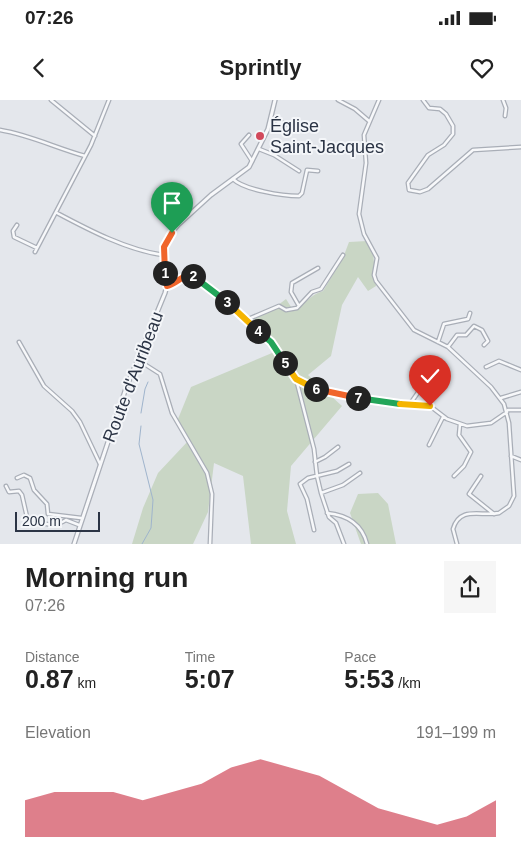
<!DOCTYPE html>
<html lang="en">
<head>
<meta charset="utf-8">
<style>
	body { margin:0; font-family:Helvetica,sans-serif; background:#f6f6f6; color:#222; height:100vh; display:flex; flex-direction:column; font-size:19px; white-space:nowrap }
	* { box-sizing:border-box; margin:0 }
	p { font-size:16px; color:#767676 }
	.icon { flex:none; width:28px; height:28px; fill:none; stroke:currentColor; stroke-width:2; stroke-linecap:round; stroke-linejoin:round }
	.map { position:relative; height:444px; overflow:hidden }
	.drawer { display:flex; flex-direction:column; background:#fff; flex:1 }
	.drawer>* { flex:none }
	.scale { position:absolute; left:15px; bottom:12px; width:85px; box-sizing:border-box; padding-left:5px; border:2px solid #2b3445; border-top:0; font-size:14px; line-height:18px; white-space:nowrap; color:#2b3445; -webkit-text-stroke:4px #f4f6f9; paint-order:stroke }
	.pin { position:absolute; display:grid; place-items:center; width:42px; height:42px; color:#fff; margin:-51px -21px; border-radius:50% 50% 50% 0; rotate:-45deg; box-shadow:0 0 5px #0007 }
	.pin .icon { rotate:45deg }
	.km { position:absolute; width:25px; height:25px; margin:-12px; border-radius:50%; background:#222; color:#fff; font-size:14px; line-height:25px; text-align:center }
	.round { display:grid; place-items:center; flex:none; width:52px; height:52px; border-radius:0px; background:#f6f6f6 }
	.headline { display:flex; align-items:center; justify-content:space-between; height:85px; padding:0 25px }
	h1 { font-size:28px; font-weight:600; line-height:38px }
	.stats { display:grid; grid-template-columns:repeat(3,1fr); gap:8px; height:85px; padding:5px 25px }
	.stats div { display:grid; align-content:center }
	.stats b { font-size:25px; font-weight:600 }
	.stats small { font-size:14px; font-weight:400 }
	.stats p { font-size:14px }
	.chart { height:140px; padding:10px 25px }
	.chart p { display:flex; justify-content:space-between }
	.chart svg { width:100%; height:90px; margin-top:5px; fill:#d1495b; opacity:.7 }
	.status { display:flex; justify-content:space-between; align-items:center; height:35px; padding:0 25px; background:#fff; direction:ltr }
	.status svg { height:14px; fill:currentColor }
	header { display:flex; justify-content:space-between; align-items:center; height:65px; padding:0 25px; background:#fff; font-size:22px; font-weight:600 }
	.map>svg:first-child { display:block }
	.green { fill:#c9d6c5 }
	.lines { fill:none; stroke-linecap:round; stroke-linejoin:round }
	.stream { stroke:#9fb4cc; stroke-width:1 }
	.minor-casing { stroke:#a9aeb7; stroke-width:5 }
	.tertiary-casing { stroke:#a9aeb7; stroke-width:5.5 }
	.minor { stroke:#f7f8fa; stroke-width:2.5 }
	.tertiary { stroke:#f7f8fa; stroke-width:3 }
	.split-1-casing { stroke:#fff; stroke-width:10 }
	.split-2-casing { stroke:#fff; stroke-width:10 }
	.split-3-casing { stroke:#fff; stroke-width:10 }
	.split-4-casing { stroke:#fff; stroke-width:10 }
	.split-5-casing { stroke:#fff; stroke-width:10 }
	.split-6-casing { stroke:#fff; stroke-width:10 }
	.split-7-casing { stroke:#fff; stroke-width:10 }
	.split-8-casing { stroke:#fff; stroke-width:10 }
	.split-9-casing { stroke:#fff; stroke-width:10 }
	.split-1 { stroke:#f0652b; stroke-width:6 }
	.split-2 { stroke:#f0652b; stroke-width:6 }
	.split-3 { stroke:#22a559; stroke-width:6 }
	.split-4 { stroke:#f5b400; stroke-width:6 }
	.split-5 { stroke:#22a559; stroke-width:6 }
	.split-6 { stroke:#f5b400; stroke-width:6 }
	.split-7 { stroke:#f0652b; stroke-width:6 }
	.split-8 { stroke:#22a559; stroke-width:6 }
	.split-9 { stroke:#f5b400; stroke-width:6 }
	.poi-dot { fill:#d1495b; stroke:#f4f6f9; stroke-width:2 }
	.labels { text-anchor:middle; stroke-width:4; stroke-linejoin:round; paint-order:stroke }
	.poi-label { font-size:18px; fill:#2b3445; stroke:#f4f6f9; text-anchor:start }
	.street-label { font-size:18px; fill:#2b3445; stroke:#f4f6f9 }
</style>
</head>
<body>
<div class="status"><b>07:26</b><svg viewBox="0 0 49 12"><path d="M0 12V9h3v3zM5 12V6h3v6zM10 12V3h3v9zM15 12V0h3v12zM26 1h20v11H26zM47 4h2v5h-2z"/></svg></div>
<header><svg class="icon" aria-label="back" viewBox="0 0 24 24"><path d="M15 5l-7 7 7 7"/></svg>Sprintly<svg class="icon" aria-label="heart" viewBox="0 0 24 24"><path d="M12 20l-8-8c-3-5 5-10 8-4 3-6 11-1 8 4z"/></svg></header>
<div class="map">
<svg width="521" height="444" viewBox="0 0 521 444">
	<rect width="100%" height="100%" fill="#e4e7ec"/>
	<path class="green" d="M367,141l6,10 3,35 -8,5 -10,-14 -16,28 -11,51 -23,19 34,31 -51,60 -4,45 9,33h-45l-8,-68 -29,-13 -6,49 -15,32h-61l11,-36 15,-35 31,-33 -11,-21 13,-32 81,-34 -1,-9 -21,-23 7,-5 12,-4 17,-13 7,11c12,-4 16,-15 30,-19l20,-33 6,-16z
		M378,393l10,11 8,40h-35l-11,-31 8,-19z"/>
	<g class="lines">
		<path class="stream" d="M141,313l4,-24 3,-7
			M141,326l-2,18 14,56 -2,28 -9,16"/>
		<defs>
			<path id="minor" d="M51,0l44,36
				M338,0l17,9 14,12
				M379,0l-15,35 2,28 -7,51 5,20 13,24 -3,17 2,6 38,49 34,17 43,40 13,17 5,19 5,73 -5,10 -10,7c-17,4 -39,-8 -46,16l4,15
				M423,0l6,8 11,1 6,5 7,12v8l-9,11 -16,10 -20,28 1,7 11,2 8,-3 45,-39 48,-3
				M503,0l3,8 -1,8
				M272,20l25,7
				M0,30c30,5 56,18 85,26
				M249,35l-8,9 11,17
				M259,49l15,6 25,16
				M233,79c11,11 50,17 66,17l3,-3 5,-23 11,1
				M57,113c32,17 70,37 106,42
				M17,125l-4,6 1,6 23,11
				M35,152l56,-107 18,-45
				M167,186l18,-10 12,2 17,13 57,51 25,37 20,10 52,12 62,5 17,13 20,7 24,-3 16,-11
				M299,206l-8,-14 1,-9 26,-15
				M246,220l33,-14 7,4 11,-2 15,-16 9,-3 22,-34
				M19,242l25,44 28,25 8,11 20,42
				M438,242l6,-18 24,-5 2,-6
				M448,247l9,-12h9l8,-9 8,4 6,11 -4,4
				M138,260l22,14 12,39 35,60 5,21 -2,50
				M486,267l13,-6 22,9
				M296,279l18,70 3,27 4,17 8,24 7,6 8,21
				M501,298l20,-6
				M410,304l9,-13v-19
				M508,310h13
				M429,345l14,-28
				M511,356l10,4
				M315,362l10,-5 13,-10
				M454,376l10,-10 7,-14 -12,-17 1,-11
				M481,376l-12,18 25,20
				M17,378l7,-3 6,3 4,12 13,14 1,10 33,4
				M6,386l3,6 10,-1 3,4 5,22c14,6 25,12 39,3l13,5
				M321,393l22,-8 17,-12
				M327,413c20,2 35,11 40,31
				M314,430l-7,-31 -7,-15 8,-6 29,-7 12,-7"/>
			<path id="tertiary" d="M74,444l52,-156 39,-95 2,-8 -4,-33 4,-14 11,-13 33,-30 38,-28 19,-38 7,-29"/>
		</defs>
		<use href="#minor" class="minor-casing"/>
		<use href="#tertiary" class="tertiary-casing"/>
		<use href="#minor" class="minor"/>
		<use href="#tertiary" class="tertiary"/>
	</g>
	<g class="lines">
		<defs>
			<path id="split-1" d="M165,173l-1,-26 8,-14"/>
			<path id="split-2" d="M165,173l2,13c10,-2 15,-12 26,-10"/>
			<path id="split-3" d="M193,176l34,26"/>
			<path id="split-4" d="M227,202l31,29"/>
			<path id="split-5" d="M258,231l13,11 14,21"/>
			<path id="split-6" d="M285,263l11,16 20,10"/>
			<path id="split-7" d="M316,289l42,9"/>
			<path id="split-8" d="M358,298l42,6"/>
			<path id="split-9" d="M400,304l30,2"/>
		</defs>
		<use href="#split-1" class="split-1-casing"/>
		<use href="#split-2" class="split-2-casing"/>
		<use href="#split-3" class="split-3-casing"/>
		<use href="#split-4" class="split-4-casing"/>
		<use href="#split-5" class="split-5-casing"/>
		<use href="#split-6" class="split-6-casing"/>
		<use href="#split-7" class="split-7-casing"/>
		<use href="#split-8" class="split-8-casing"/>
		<use href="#split-9" class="split-9-casing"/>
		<use href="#split-1" class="split-1"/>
		<use href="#split-2" class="split-2"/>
		<use href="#split-3" class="split-3"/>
		<use href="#split-4" class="split-4"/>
		<use href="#split-5" class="split-5"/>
		<use href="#split-6" class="split-6"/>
		<use href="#split-7" class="split-7"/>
		<use href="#split-8" class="split-8"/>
		<use href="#split-9" class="split-9"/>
	</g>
	<circle class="poi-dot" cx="260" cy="36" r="5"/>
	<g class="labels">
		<g class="poi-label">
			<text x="270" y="32">Église<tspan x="270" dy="21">Saint-Jacques</tspan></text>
		</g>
		<g class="street-label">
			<text transform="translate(133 277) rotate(-69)" y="6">Route d'Auribeau</text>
		</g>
	</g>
</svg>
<div class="scale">200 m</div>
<div class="pin" style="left:172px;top:133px;background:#1e9e55"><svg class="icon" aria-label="arrive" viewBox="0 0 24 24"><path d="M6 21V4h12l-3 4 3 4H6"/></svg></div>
<div class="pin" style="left:430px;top:306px;background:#d93025"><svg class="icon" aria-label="check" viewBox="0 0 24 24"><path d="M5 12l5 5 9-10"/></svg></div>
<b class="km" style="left:165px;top:173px">1</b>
<b class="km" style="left:193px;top:176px">2</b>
<b class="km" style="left:227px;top:202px">3</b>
<b class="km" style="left:258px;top:231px">4</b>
<b class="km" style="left:285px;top:263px">5</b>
<b class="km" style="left:316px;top:289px">6</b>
<b class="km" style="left:358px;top:298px">7</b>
</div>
<section class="drawer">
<div class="headline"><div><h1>Morning run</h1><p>07:26</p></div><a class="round"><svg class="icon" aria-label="share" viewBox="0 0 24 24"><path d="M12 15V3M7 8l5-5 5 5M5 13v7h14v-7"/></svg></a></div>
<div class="stats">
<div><p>Distance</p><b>0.87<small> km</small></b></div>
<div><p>Time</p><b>5:07</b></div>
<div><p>Pace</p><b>5:53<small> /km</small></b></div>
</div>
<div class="chart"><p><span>Elevation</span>191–199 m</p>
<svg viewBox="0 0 160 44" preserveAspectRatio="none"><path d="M0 44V26L10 22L20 22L30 22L40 26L50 22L60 18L70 10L80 6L90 10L100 14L110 22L120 30L130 34L140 38L150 34L160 26V44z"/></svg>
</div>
</section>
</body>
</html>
